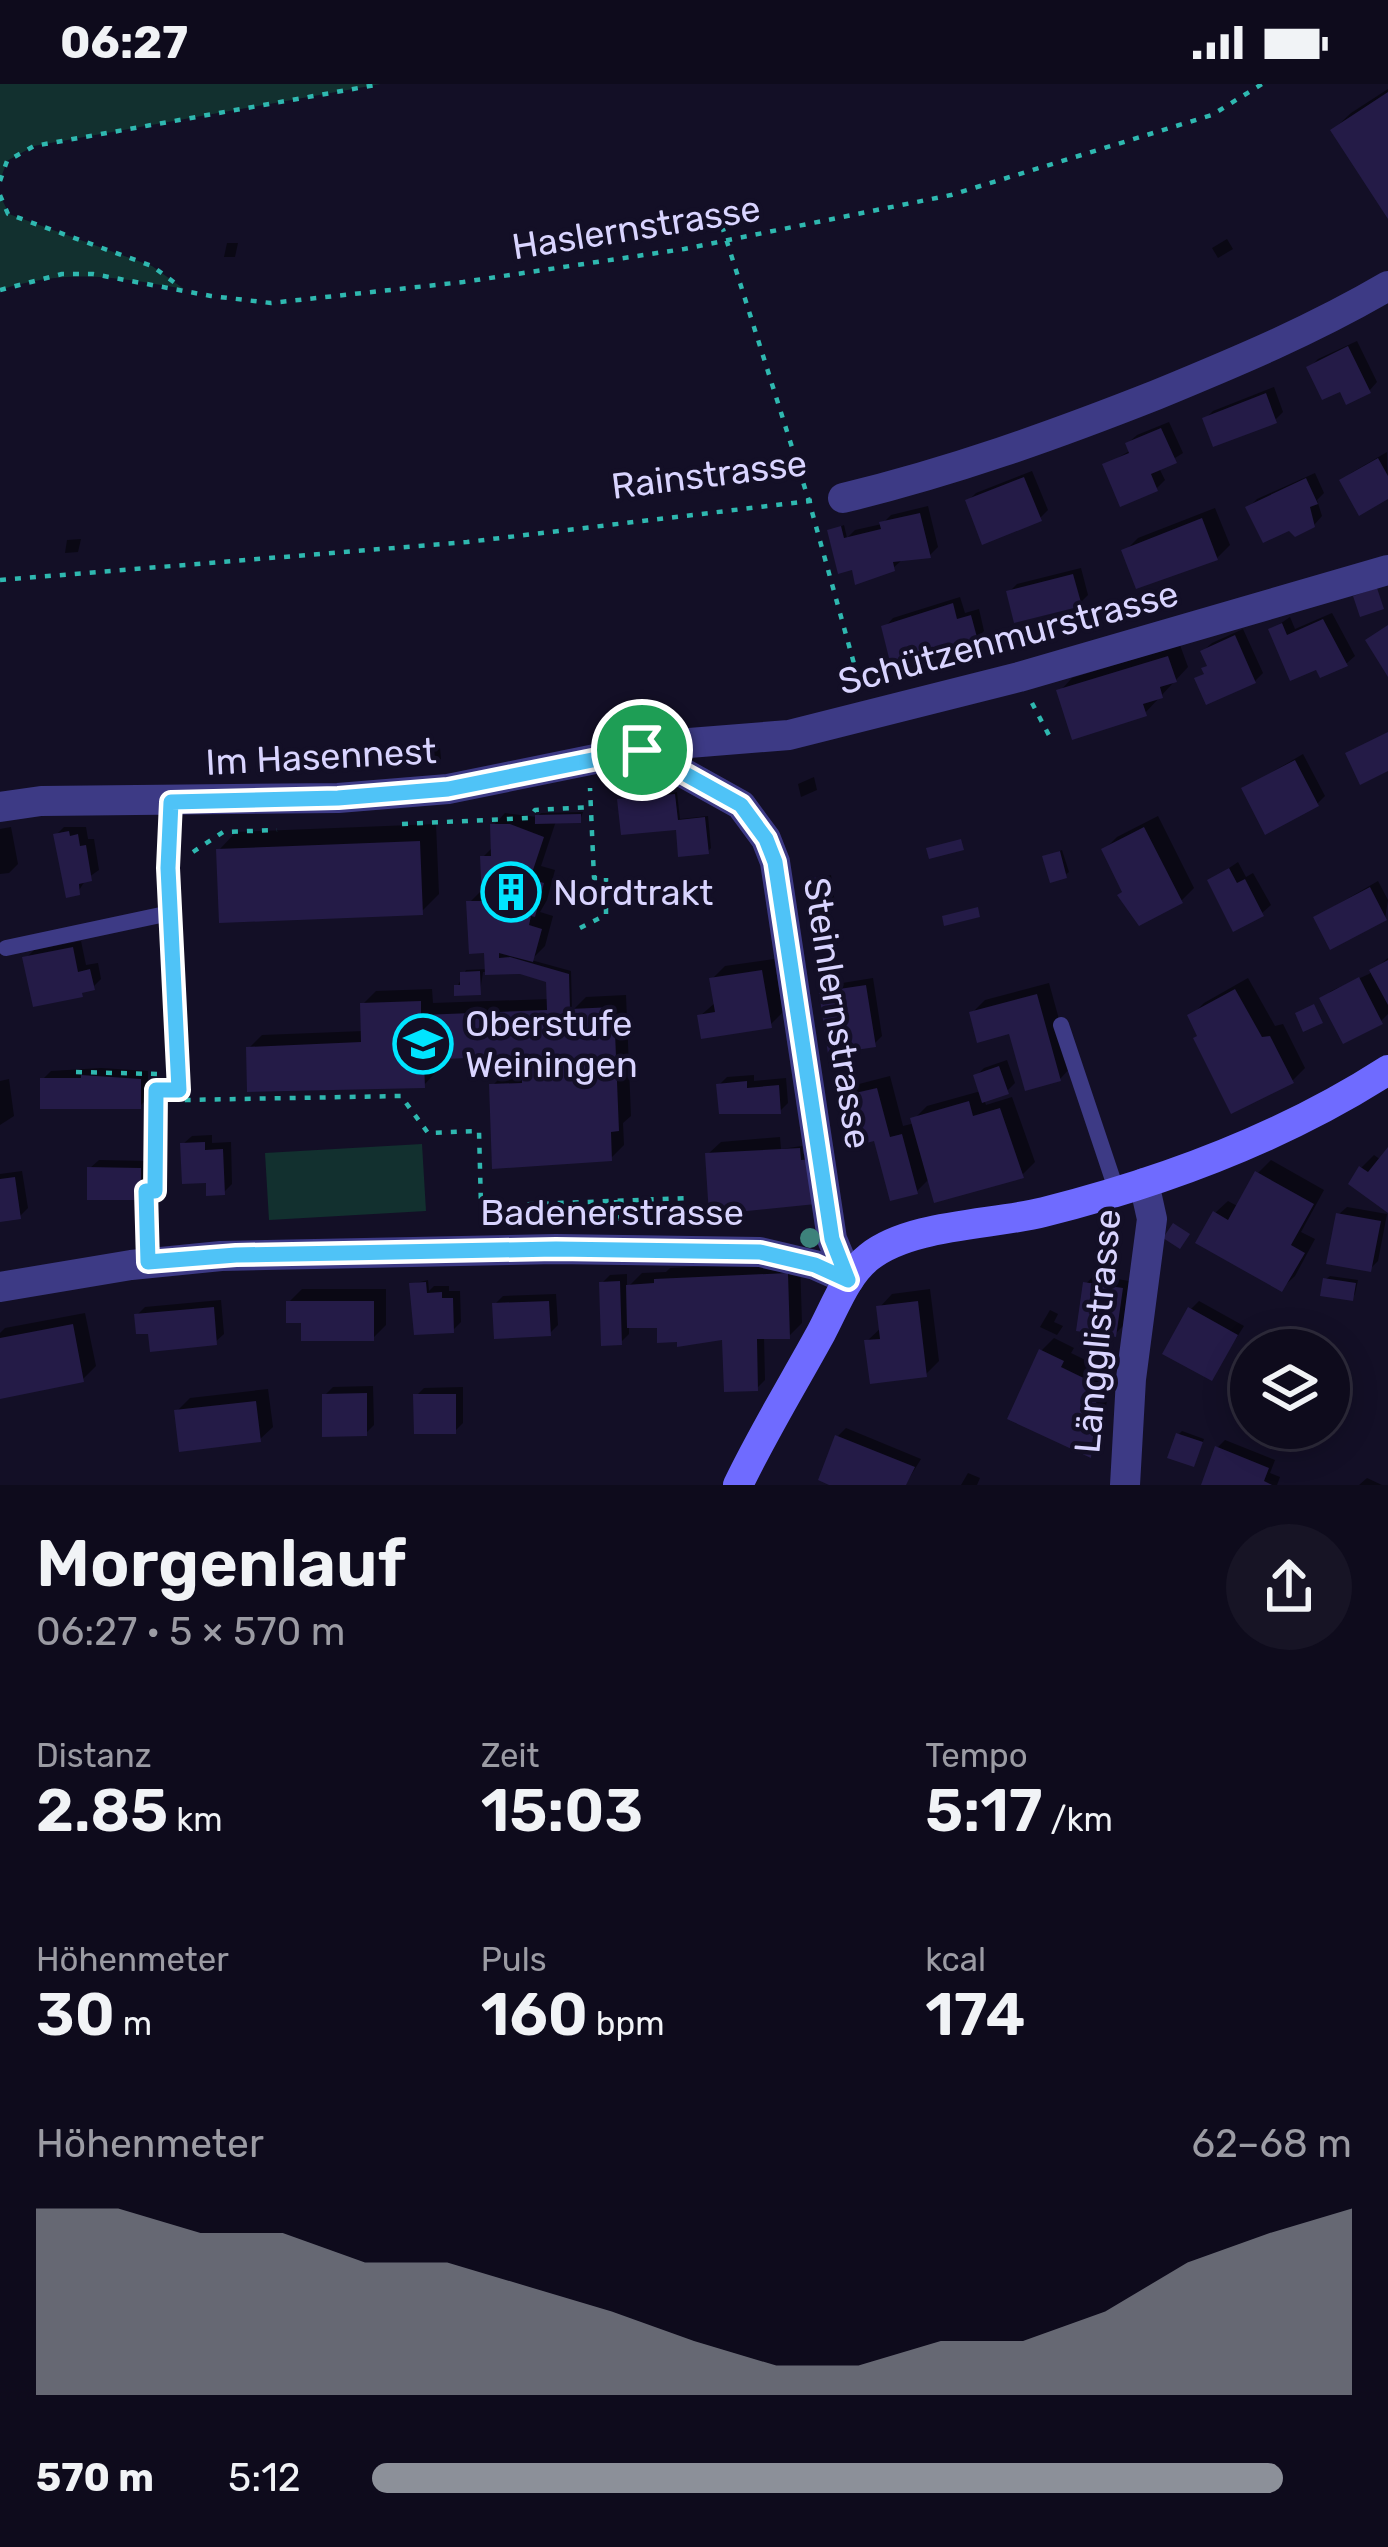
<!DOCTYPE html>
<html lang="de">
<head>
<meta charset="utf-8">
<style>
	body { margin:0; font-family:Rubik,sans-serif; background:#171425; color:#f1f3f6; height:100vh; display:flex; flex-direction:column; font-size:45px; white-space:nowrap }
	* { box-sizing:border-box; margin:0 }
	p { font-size:39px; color:#9b9ba3 }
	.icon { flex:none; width:66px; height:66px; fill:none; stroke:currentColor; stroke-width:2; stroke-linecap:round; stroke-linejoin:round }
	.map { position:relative; height:1401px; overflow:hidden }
	.panel { display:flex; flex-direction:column; background:#0e0b1c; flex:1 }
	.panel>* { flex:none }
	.controls { position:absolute; left:1230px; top:1245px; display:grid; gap:24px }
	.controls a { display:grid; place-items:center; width:120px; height:120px; border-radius:50%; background:#0e0b1c; box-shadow:0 6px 30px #0003,0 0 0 3px #2e2b3b; font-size:60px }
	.pin { position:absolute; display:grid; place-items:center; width:102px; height:102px; color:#fff; margin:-51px; border:6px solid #fff; border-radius:50%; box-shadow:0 3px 12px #0007 }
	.round { display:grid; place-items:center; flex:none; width:126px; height:126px; border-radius:63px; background:#171425 }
	.overview { display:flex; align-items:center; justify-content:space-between; height:204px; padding:0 36px }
	h1 { font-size:66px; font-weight:600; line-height:90px }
	.stats { display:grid; grid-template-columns:repeat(3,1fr); gap:18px; height:204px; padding:12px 36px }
	.stats div { display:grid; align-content:center }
	.stats b { font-size:60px; font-weight:600 }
	.stats small { font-size:33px; font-weight:400 }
	.stats p { font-size:33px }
	.chart { height:336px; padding:24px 36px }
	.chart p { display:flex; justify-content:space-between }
	.chart svg { width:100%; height:216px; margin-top:12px; fill:#8c9099; opacity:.7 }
	ul { padding:0 36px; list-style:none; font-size:39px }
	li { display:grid; grid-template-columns:192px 144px 1fr; align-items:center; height:90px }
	li i { height:30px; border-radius:15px; background:#8c9099 }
	.status { display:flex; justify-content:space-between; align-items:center; height:84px; padding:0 60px; background:#0e0b1c; direction:ltr }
	.status svg { height:33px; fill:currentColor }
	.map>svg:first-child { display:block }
	.green { fill:#12302f }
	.shadow { fill:#0007 }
	.building { fill:#241b47 }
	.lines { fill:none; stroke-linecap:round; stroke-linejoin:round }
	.path { stroke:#2fb8b0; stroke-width:4.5; stroke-dasharray:6 9; stroke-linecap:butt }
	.lane { stroke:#3d3a85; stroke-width:16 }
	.street { stroke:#3d3a85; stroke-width:30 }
	.secondary { stroke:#6f6bff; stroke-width:30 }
	.tree { fill:#3d827b }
	.route-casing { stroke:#fff; stroke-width:24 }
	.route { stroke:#4fc3f7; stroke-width:15 }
	.labels { text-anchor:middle; stroke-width:9; stroke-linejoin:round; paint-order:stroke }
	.street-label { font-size:36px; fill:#d9d4ff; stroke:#130f26 }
	.poi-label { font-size:36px; fill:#d9d4ff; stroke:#130f26; text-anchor:start }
</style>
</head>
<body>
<div class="status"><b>06:27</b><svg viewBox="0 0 49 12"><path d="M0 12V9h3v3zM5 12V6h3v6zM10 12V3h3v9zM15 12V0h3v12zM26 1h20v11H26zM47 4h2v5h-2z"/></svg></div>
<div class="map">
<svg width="1388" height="1401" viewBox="0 0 1388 1401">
	<rect width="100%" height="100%" fill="#130f26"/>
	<path class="green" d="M0,0h381l-347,62 -27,15 -7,20z
		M0,111l9,19 143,52 32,23c-68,-12 -116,-21 -184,1z
		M422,1060l4,67 -157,9 -4,-67z"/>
	<path class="shadow" d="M1388,5v125l-55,-84 18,-17z
		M726,121l2,8 -11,6 -2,-9z
		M1227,155l6,10 -15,9 -6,-10z
		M227,159h11l-3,14h-11z
		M1357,257l20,41 -8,9 -59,-24 8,-8z
		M1274,303l9,25 -8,8 -70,-1 8,-8z
		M1169,338l14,31 -24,15 6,12 -8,8 -51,-23 25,-15 -3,-7 9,-8z
		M1387,368l1,44 -45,-15 8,-8z
		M1032,387l16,39 -8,8 -72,-17 8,-8z
		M1315,389l9,20 -7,7 5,16 -8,9 -65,-18 8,-8z
		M928,422l10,41 -8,8 -28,5 -9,8 -39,-1 -24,-36 14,-6 3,13 8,-8 27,-6 9,-9z
		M1215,424l15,37 -13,13 -92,-7 13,-13z
		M81,455l-3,13 -13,1 2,-13z
		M1081,484l7,27 -8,8 -71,-11 8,-8z
		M960,513l5,16 14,-4 5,22 -8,8 -91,-12 8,-9z
		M1332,529l23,43 -8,7 -26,11 -50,-44 19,-13 5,12z
		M1243,545l20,44 -8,8 -43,-10 -9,-20 9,-8z
		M1180,561l8,22 -43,46 -85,-22 12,-13z
		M440,664l1,11 -11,4 -1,-11z
		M1303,670l22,42 -8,8 -72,-16z
		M814,693l3,13 -16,7 -3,-13z
		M677,708l3,27 28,-3 3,32 -3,3 -30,-25 -58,-26z
		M583,728l-3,8 -24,1 -15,45 14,4 -8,30 -7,12 13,4 -8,30 -14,14 40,11 1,40 14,-14 40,-2 5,121 -8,7 1,22 -13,13 -119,-72 13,-13 20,-1v-7l13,-13 -102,4v16l-12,13 -175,-37 13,-13 102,-4 -1,-27 13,-13 56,-2 1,14 117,-4 -1,-19 -29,-9 -37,1 -3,20 -23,-5 9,-17 22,-1 -1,-18 -18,-48 13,-13 1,-33 11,-11 -1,-20 12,-13 32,4 4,-4z
		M1158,732l36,72 -13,13 -56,-10 -21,-41 13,-13z
		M436,740l3,70 -18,18 -202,-62 17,-18z
		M11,743l7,37 -9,9 -9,1v-45z
		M64,743h22l2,12h6l5,31 -13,9 -8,13 -22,-57z
		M1062,766l7,22 -4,3 -19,-18z
		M1238,778l8,15 7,-4 18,32 -9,8 -52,-32z
		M831,791l3,22 -3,3 -16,-21z
		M1378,797l10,19 -3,18 -69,-1z
		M81,857l5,24 12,-2 3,16 -8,8 -67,-29 8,-8z
		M1388,874v56l-7,7 -58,-22 8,-8 38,-17z
		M774,875l9,53 -13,13 -70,-9 16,-14 -4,-23 13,-13z
		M873,894l9,58 -8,8 -52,-51 8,-8z
		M1248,894l27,48 8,-2 22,44 -13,13 -92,-46 -9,-19 13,-13z
		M1049,899l23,83 -12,13 -49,-48 -39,-18 13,-13z
		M1007,976l8,23 -8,8 -23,8 2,6 26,-8 23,65 -13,13 -92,3 -13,13 -71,-94 13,-13 31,-8 13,50 12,-3 -1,-4 13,-13 54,-15 -5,-15 8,-8z
		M101,984l47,3v27l-8,8 -97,-27 8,-8z
		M754,991v6l32,-3 2,25 -8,8 -61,-26 8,-8z
		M9,995l5,37 -14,9v-44z
		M212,1051v8l19,-1 1,42 -8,8 -15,-12 -26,-36 9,-8z
		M780,1053l1,12 21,-3 1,8 17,-2 -5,49 -107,-47 13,-12z
		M1388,1068v57l-27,-41 13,-13 7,5z
		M99,1076l49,1v28l-8,8 -50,-29z
		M1271,1076l53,30 -23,42 14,7 -20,37 -13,12 -67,-75 13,-12 11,6 19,-34z
		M22,1087l6,37 -8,8 -20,3v-45z
		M1347,1123l40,7 -9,47 -8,8 -32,-54z
		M800,1177l2,62 -13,13 -25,1 1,43 -8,8 -32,-50 -65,-13h-31v9l-8,8 -19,-59 8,-8 17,-1v14l15,-15 24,-1 4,-4z
		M1094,1191l35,6 -6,45 -8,8 -29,-50z
		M1330,1192l28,4 -3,14 -3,4 -26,-19z
		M428,1196l1,11 5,-5h15v5h11l1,31 -8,8 -41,-46z
		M302,1205h84v36l-13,13 -69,-18 -15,-18z
		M930,1205l9,72 -13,13 -59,-33 15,-14 -2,-20 12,-13z
		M556,1210l2,31 -8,8 -55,-29 8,-8z
		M221,1216l3,34 -9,8 -64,-12 -14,-15 8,-8z
		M1199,1217l45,25 -33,52 -20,-69z
		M1050,1226l8,4 -4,8 9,4 -6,9 -17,-8z
		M85,1229l11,53 -13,13 -83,3v-49l5,-5z
		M1280,1252l25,14h-47l11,-11 5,3z
		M1054,1254l20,10 -3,5 39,19 -8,70 -12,12 -49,-103z
		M1329,1279l14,8 -14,24z
		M1251,1291v21l-9,-5z
		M373,1302l1,39 -8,8 -41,-38 8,-8z
		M463,1303v36l-8,8 -39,-35 8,-8z
		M268,1305l5,38 -13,12 -83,-28 13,-13z
		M846,1344l75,31 -16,26h-67v-49z
		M1182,1347l22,8 -10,25 -15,-30z
		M1225,1356l50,20 -5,13 10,4 -3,8h-73l13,-37z
		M968,1389l12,5 -3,7h-16z
		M1367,1394l15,7h-23z"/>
	<path class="building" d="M1388,8v127l-58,-89z
		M1348,262l23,47 -25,12 -6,-13 -18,8 -16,-33z
		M1266,309l11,30 -64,24 -11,-29z
		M1161,344l16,35 -26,11 7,17 -38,16 -18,-43 27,-11 -4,-10z
		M1378,374l10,18v23l-29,17 -20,-36z
		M1024,393l18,44 -60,24 -17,-45z
		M1306,394l12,26 -8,3 5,20 -20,10 -6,-6 -26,12 -18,-36z
		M920,429l11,45 -38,4 2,9 -40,14 -3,-15 -14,4 -11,-44 14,-4 3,12 37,-9 -2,-7z
		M1202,434l16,42 -82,29 -15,-39z
		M1073,490l9,32 -68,17 -8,-32z
		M1377,504l7,21 -24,8 -7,-21z
		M953,519l4,16 14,-4 7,26 -37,9v-3l-51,15 -9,-36z
		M1323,535l25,47 -28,12 -4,-8 -26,11 -22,-52 14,-6 5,12z
		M1388,541v52l-23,-37z
		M1235,551l21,48 -50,22 -12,-27 10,-4 -3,-6 6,-2 -7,-15z
		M1168,572l9,26 -17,5 3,11 -20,6 4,12 -75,24 -16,-50z
		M1388,648v39l-28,14 -15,-32z
		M1295,676l24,46 -54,29 -24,-47z
		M675,710l3,26 27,-3 4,37 -31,3 -2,-27 -55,5 -4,-36z
		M581,730v9l-46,1v-9z
		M490,740h20l34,13 -14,42 14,4 -9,34 -4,-1 -2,9 13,4 -9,33 -34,-9v5l11,-1 59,17 1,35 44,-2 5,124 -8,1 1,29 -120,8 -3,-85 33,-1v-19l12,-1v-8l-110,5 1,28 -178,4 -1,-45 115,-5 -1,-39 61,-2v14l126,-5 -1,-28 -26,-8 -35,1 -1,-22 -15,1 -3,-53h16l-2,-45h11z
		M1144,743l39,76 -44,23 -22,-31 5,-3 -21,-43z
		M69,747l1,5 8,-2 2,12 6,-1 6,36 -13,3 1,11 -14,3 -13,-64z
		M961,755l3,11 -35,9 -3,-11z
		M420,757l3,74 -204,8 -3,-74z
		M1060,767l7,27 -17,5 -8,-27z
		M1229,784l8,15 8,-4 19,37 -31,16 -26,-52z
		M829,792l3,27 -17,2 -3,-27z
		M1370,803l17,33 -57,30 -17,-33z
		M978,823l2,10 -36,9 -2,-10z
		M73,863l5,25 12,-3 5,21 -13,3 1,4 -50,10 -11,-50z
		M1388,876v45l-19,-35z
		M762,886l10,58 -71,11 -4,-24 18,-3 -6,-34z
		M480,887l1,24 -27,1v-11h6v-13z
		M1359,893l24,47 -40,20 -24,-46z
		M866,901l10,62 -48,7 -9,-62z
		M1235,905l27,48 8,-1 24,47 -63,31 -38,-76 4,-2 -10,-21z
		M1037,910l24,87 -36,10 -16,-57 -32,9 -8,-31z
		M1314,920l9,19 -20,9 -8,-19z
		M999,982l10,28 -27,9 -9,-28z
		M81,991l60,4v30h-101v-31h41z
		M747,997v7l32,-3 2,29h-62l-3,-30z
		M877,1004l13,49 12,-3 16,60 -28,7 -16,-60 -19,5 -13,-50z
		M969,1017l4,15 27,-8 24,70 -90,25 -24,-85z
		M205,1058v8l18,-1 2,46 -19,1v-13l-24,1 -2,-41z
		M1388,1063v66l-40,-29 11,-18 9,6z
		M800,1064l1,12 12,-1 3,45 -107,11 -4,-62z
		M87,1083l54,1v32h-54z
		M1255,1087l59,33 -23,41 14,8 -23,39 -87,-49 18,-32 15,9z
		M15,1093l6,42 -21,3v-43z
		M1336,1129l45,8 -10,51 -45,-8z
		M1173,1139l17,11 -10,15 -17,-11z
		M788,1189l2,66h-33l1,52 -34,1 -2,-52 -45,7v-5l-20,1v-15h-30l-1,-43 28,-2v-4z
		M1323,1194l33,5 -3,18 -33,-5z
		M620,1197l2,64 -21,1 -2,-64z
		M426,1198l1,11 15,-1v6h11l1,35 -40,2 -5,-52z
		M1083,1198l40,6 -7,49 -40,-6z
		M286,1217h88v40h-73v-18h-15z
		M549,1217l2,35 -57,3 -2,-36z
		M918,1217l9,76 -57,7 -6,-44 16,-1 -4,-33z
		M214,1223l3,38 -67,7 -2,-18h-12l-2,-20z
		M1188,1223l50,28 -26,46 -50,-27z
		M73,1240l11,58 -84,17v-61z
		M1039,1265l25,12 -3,6 37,18 -7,73 -84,-39z
		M367,1309v43l-45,1v-43z
		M413,1310h43v40h-42z
		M256,1317l5,41 -82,10 -5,-42z
		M1176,1349l27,9 -9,25 -27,-9z
		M835,1351l80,32 -9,18h-77l-11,-5z
		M1215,1362l54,22 -5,13 8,4h-71z"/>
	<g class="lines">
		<path class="path" d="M0,97l7,-20 27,-15 347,-62
			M0,111l8,19 144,52 27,20
			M722,142l87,275 52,188
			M0,206l62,-16h31l118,22 60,7 192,-21 221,-33 267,-54 261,-80 50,-31
			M0,496l467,-38 351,-42
			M1032,619l20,38
			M402,740l127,-6 6,-8 56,-3
			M193,768l30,-20 54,-2
			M580,844l26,-13v-37h-12l-4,-90
			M172,853l7,153 5,10 217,-4 27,37 51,-2 2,75 208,-8
			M76,988l81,2 -2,117h-9v42
			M156,1006h23
			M616,1116l1,22"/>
		<path class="lane" d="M6,864l164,-35 1,-111
			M1061,941l56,167"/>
		<path class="street" d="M843,414c108,-26 209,-62 313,-103 80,-33 157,-65 232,-109
			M642,666l99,55 25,34 9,23 57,377 17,41
			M0,723l41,-6 297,-3 110,-9 216,-44 125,-10 230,-58 369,-107
			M0,1203l131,-22 90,-9 335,-7 204,3 55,13 34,15
			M1125,1401l6,-106 21,-160 -8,-36"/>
		<path class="secondary" d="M738,1401c25,-52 55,-101 83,-152 14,-26 25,-58 48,-76 41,-33 123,-32 175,-45 119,-30 240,-75 344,-142"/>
	</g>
	<circle class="tree" cx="810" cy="1154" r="10"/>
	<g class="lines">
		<defs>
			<path id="route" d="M642,666l99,55 25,34 9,23 57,377 16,41 -33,-15 -55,-13 -204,-3 -320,6 -88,7 -2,-71h9l1,-101h23l-11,-222 3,-66 167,-4 110,-9z"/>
		</defs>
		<use href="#route" class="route-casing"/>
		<use href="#route" class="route"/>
	</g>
	<defs>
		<symbol id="building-ring" viewBox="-11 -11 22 22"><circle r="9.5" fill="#130f26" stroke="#00e5ff" stroke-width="1.5"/><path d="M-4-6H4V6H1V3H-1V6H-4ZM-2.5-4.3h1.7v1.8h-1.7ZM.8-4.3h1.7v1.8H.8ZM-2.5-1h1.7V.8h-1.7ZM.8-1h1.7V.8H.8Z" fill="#00e5ff"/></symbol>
		<symbol id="school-ring" viewBox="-11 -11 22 22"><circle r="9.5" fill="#130f26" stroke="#00e5ff" stroke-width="1.5"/><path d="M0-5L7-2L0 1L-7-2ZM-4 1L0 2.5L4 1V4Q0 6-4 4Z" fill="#00e5ff"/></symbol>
	</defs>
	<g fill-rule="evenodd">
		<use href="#building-ring" x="478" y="775" width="66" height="66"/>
		<use href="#school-ring" x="390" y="927" width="66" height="66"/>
	</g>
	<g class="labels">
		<g class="street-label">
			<text transform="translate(636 143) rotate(-9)" y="13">Haslernstrasse</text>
			<text transform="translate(709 390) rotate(-7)" y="13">Rainstrasse</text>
			<text transform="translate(1008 553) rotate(-15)" y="13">Schützenmurstrasse</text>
			<text transform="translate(321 672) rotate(-3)" y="13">Im Hasennest</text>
			<text transform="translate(838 929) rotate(81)" y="13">Steinlernstrasse</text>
			<text x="612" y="1141">Badenerstrasse</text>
			<text transform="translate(1097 1247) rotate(-85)" y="13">Längglistrasse</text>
		</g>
		<g class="poi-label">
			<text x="553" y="821">Nordtrakt</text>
			<text x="465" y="952">Oberstufe<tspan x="465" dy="41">Weiningen</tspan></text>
		</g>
	</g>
</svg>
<div class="controls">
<a><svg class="icon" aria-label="layers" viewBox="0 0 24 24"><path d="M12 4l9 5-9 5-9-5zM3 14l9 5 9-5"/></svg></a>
</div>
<div class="pin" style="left:642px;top:666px;background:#1e9e55"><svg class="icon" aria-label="arrive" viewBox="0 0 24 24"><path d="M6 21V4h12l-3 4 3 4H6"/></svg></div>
</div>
<section class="panel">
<div class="overview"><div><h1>Morgenlauf</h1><p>06:27 · 5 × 570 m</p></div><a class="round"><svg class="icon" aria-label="share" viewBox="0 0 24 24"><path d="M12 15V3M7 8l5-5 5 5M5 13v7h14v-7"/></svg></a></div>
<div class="stats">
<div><p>Distanz</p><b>2.85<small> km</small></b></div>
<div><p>Zeit</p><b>15:03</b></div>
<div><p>Tempo</p><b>5:17<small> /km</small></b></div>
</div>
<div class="stats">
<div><p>Höhenmeter</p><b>30<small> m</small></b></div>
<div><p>Puls</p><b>160<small> bpm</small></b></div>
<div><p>kcal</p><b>174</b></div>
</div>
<div class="chart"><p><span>Höhenmeter</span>62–68 m</p>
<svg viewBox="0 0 160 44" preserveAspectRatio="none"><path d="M0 44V6L10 6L20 11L30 11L40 17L50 17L60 22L70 27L80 33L90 38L100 38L110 33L120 33L130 27L140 17L150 11L160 6V44z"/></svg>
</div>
<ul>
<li><b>570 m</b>5:12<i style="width:93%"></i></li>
</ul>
</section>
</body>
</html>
